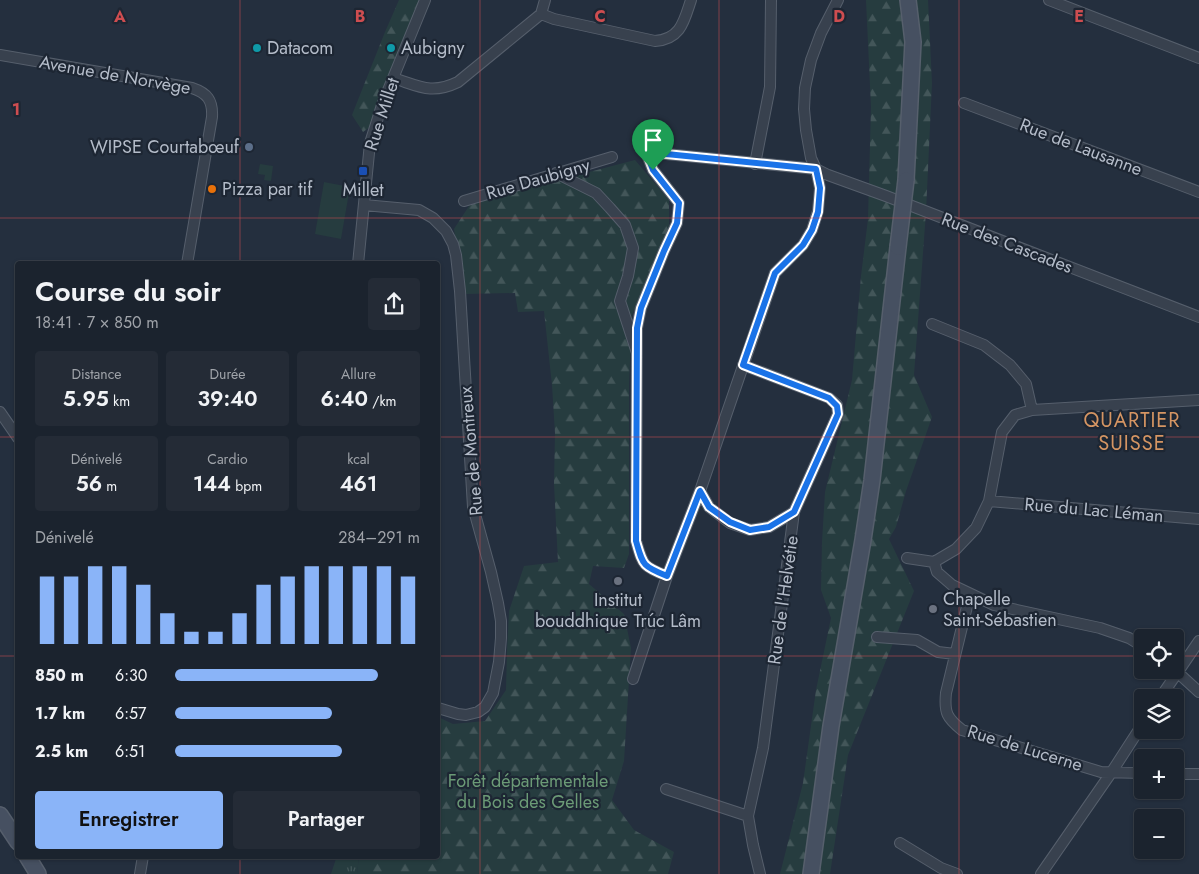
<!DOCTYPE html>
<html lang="fr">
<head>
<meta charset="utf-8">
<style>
	body { margin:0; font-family:Jost,sans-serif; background:#242b36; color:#f1f3f6; height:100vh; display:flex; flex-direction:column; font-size:19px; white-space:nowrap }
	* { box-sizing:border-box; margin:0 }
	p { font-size:16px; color:#a0a4aa }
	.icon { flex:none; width:28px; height:28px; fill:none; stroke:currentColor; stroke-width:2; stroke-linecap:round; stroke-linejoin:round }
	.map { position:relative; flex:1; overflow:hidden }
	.panel { position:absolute; left:15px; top:261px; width:425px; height:598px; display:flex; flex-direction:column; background:#1b232e; border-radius:5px; box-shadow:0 1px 4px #0004,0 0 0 1px #39404a }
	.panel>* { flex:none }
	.controls { position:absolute; left:1134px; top:629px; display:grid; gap:10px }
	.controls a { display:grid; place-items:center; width:50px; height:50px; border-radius:5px; background:#1b232e; box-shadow:0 1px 4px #0004,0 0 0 1px #39404a; font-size:25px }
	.pin { position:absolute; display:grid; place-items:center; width:42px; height:42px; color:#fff; margin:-51px -21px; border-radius:50% 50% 50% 0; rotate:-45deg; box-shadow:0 0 5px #0007 }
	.pin .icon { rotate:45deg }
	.round { display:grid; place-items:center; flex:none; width:52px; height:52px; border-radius:5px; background:#242b36 }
	.summary { display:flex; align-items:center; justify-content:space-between; height:85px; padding:0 20px }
	h1 { font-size:28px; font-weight:600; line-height:38px }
	.metrics { display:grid; grid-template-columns:repeat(3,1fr); gap:8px; height:85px; padding:5px 20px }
	.metrics div { display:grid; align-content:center; border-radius:5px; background:#242b36; text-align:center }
	.metrics b { font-size:21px; font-weight:600 }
	.metrics small { font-size:14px; font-weight:400 }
	.metrics p { font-size:14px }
	.chart { height:140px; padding:10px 20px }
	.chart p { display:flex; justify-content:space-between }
	.chart svg { width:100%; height:90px; margin-top:5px; stroke:#8ab4f8; stroke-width:6 }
	.cta { display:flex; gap:10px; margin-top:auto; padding:10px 20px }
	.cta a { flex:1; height:58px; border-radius:5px; background:#8ab4f8; color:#111; font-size:20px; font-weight:600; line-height:58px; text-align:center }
	.cta a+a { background:#242b36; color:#f1f3f6 }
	ul { padding:0 20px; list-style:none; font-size:16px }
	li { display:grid; grid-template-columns:80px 60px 1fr; align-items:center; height:38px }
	li i { height:12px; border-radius:6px; background:#8ab4f8 }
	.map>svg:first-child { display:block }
	.grass { fill:url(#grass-tufts) }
	.forest { fill:url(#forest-firs) }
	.garden { fill:#263c3f }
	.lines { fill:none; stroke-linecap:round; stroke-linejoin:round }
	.street-casing { stroke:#565f6c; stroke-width:12 }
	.secondary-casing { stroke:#565f6c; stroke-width:18 }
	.street { stroke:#38414e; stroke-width:10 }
	.secondary { stroke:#465061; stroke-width:15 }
	.secondary-bridge-casing { stroke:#565f6c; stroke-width:18; stroke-linecap:butt }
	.secondary-bridge { stroke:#465061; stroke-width:15 }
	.route-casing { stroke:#fff; stroke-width:10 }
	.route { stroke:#1a73e8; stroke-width:6 }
	.grid { fill:none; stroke:#ce4d50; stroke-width:1; stroke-opacity:0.55 }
	.culture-dot { fill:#0f9aa8; stroke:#1d2633; stroke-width:2 }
	.service-dot { fill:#5c6f8a; stroke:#1d2633; stroke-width:2 }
	.transit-dot { fill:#1a4fb4; stroke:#1d2633; stroke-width:2 }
	.food-dot { fill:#e8710a; stroke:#1d2633; stroke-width:2 }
	.worship-dot { fill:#6b7280; stroke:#1d2633; stroke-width:2 }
	.labels { text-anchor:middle; stroke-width:4.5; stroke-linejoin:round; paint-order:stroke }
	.poi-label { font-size:18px; fill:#b4bcc9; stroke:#1d2633; text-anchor:start }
	.street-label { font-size:18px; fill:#b4bcc9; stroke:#1d2633 }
	.park-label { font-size:18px; fill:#6b9a76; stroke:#1d2633 }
	.quarter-label { font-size:20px; letter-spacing:1px; fill:#d59563; stroke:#1d2633 }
	.grid-label { font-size:16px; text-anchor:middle; font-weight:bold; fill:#ce4d50; stroke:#1d2633; stroke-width:4.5; stroke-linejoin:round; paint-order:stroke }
</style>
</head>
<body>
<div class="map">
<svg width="1199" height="874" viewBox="0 0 1199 874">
	<defs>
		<pattern id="grass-tufts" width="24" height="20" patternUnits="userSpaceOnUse" patternTransform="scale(1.25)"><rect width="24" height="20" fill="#263c3f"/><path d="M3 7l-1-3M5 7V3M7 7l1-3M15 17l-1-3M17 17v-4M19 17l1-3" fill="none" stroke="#435659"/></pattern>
		<pattern id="forest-firs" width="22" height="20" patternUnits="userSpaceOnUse" patternTransform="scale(1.25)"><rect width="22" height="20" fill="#263c3f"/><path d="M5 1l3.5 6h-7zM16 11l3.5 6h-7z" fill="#435659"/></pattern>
	</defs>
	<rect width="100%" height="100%" fill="#242f3e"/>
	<path class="grass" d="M337,856h22l-2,18h-26z"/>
	<path class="forest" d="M399,0h23l-52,127 -7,5 -11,-17 33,-83z
		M866,0h62l4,83 -6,129 -12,163 18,42 -26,74 -10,36 -7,12 25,52 -66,164 -18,119h-50l23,-91 13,-93 15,-72 -10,-28 1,-48 3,-50 27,-112 9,-104 7,-57 3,-112z
		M635,160l34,40v33l-15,28 -22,54 -3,69v170l-5,14 -31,-2 -4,18 35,30 7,34 -7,113 -12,39 22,30 40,22 -6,22h-311l2,-18h79v-139l15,7 32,-3 21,-31 1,-39 2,-40 15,-45 34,-4 -4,-78 1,-51 -3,-48 -8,-74 -26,1 -3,-19 -51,1 -10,-65 17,-26z"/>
	<path class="garden" d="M260,164l13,2 -2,15 -7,-1 1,-5 -7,-1z
		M324,182l26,5 -9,52 -26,-5z"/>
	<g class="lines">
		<defs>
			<path id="street" d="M1049,0l150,58
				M541,14l13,5 101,22c26,-2 29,-20 36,-41
				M541,14l4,-14
				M0,55l192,33c15,5 21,12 20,29l-25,147
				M393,78c26,8 38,17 65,4l83,-68
				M964,103l235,89
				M755,164l15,-77 1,-87
				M556,173l40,20 14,15 15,17 8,23 -5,28 -8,25 17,52 -1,188c7,24 6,25 31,35
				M464,201l148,-44
				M364,205l55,5 14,8 13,13 7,13 3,11 4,36 13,216 18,65 7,31 3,18v17l-2,24 -6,31 -8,14 -7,5 -12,3 -8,-1 -20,-6
				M358,264l12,-121 12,-38 43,-105
				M932,324l52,21 26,20 16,19 6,26
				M637,353v-25l4,-20 23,-57 13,-28 2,-20 -26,-33 -7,-18 170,17 12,6 58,21 313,121
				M743,365l86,33 8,7 1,9 -44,98 -31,236 -15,68 5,29 7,29
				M0,412l18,26
				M700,491l9,16 21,16 20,7 19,-3 25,-15
				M989,501l210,18
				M907,558l27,4 3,10 15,13 42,20 106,23 29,10 13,8
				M934,562l22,-13 20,-21 13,-27 13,-69 13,-17 17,-5 167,-10
				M970,594l-24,99c-2,20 1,25 16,37l139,42 41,1
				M877,637l40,3 21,12 17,2
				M1175,670l24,22
				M633,679l34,-103 33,-85 75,-218 28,-28 9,-15 6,-19 2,-23 -4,-19 -5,-11 -5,-28 -2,-21 1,-21 6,-28 10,-27 17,-33
				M1160,698l39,-57
				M1175,774h24
				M666,789l82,27
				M900,843l41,25 16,6
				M140,874l3,-18
				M1041,874l70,-101 31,-48"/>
			<path id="secondary" d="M906,180l7,-138 -5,-42
				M0,815l18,27
				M27,856l11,18
				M811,874l20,-148 32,-186 9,-60 26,-233"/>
		</defs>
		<use href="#street" class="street-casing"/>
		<use href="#secondary" class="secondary-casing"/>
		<use href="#street" class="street"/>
		<use href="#secondary" class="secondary"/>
		<defs>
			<path id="secondary-bridge" d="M898,247l8,-67"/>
		</defs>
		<use href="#secondary-bridge" class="secondary-bridge-casing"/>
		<use href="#secondary-bridge" class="secondary-bridge"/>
	</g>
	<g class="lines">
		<defs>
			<path id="route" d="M646,152l170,17 4,19 -2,24 -6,18 -9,15 -28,28 -32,92 86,33 8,8 1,8 -44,98 -25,15 -19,3 -20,-8 -21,-15 -9,-16 -33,85c-25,-10 -24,-11 -31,-35l1,-213 4,-20 23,-57 13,-28 2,-20 -26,-33z"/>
		</defs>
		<use href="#route" class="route-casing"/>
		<use href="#route" class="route"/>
	</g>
	<path class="grid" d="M240,0v264M480,0v874M719,0v874M959,0v874M0,218h1199M0,437h18M438,437h761M0,656h18M438,656h704M1175,656h24M240,856v18"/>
	<g class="culture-dot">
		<circle cx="257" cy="48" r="5"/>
		<circle cx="391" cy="48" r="5"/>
	</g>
	<circle class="service-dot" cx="249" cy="147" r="5"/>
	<rect class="transit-dot" x="358" y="166" width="10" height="10" rx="2.5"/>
	<circle class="food-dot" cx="212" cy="189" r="5"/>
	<g class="worship-dot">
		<circle cx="618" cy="581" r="5"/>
		<circle cx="933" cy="609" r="5"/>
	</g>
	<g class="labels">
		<g class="poi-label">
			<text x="267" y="54">Datacom</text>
			<text x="401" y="54">Aubigny</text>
			<text x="239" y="153" text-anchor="end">WIPSE Courtabœuf</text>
			<text x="222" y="195">Pizza par tif</text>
			<text x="363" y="196" text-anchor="middle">Millet</text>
			<text x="943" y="605">Chapelle<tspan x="943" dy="21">Saint-Sébastien</tspan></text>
			<text x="618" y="606" text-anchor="middle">Institut<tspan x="618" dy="21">bouddhique Trúc Lâm</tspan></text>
		</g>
		<g class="street-label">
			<text transform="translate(115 75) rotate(10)" y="6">Avenue de Norvège</text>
			<text transform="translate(382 114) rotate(-72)" y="6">Rue Millet</text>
			<text transform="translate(1081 147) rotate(21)" y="6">Rue de Lausanne</text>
			<text transform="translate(538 179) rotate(-16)" y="6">Rue Daubigny</text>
			<text transform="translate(1007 243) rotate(21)" y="6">Rue des Cascades</text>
			<text transform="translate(471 451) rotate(-95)" y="6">Rue de Montreux</text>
			<text transform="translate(1094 510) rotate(5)" y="6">Rue du Lac Léman</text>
			<text transform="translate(783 600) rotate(-82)" y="6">Rue de l'Helvétie</text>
			<text transform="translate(1025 748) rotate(17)" y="6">Rue de Lucerne</text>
		</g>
		<g class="park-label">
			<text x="528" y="787">Forêt départementale<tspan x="528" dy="21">du Bois des Gelles</tspan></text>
		</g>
		<g class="quarter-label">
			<text x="1132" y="427">QUARTIER<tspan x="1132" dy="23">SUISSE</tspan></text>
		</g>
	</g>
	<g class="grid-label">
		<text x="120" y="22">A</text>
		<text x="360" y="22">B</text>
		<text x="600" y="22">C</text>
		<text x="839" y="22">D</text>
		<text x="1079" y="22">E</text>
		<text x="16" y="115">1</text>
	</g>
</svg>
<div class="controls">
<a><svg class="icon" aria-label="locate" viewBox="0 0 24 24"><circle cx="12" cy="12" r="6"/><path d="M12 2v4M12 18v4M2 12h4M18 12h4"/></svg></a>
<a><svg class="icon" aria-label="layers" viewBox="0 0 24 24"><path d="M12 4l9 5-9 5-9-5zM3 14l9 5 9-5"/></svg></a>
<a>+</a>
<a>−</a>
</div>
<div class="pin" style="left:653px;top:170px;background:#1e9e55"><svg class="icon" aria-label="arrive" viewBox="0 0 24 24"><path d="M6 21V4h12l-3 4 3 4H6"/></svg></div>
<section class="panel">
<div class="summary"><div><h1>Course du soir</h1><p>18:41 · 7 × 850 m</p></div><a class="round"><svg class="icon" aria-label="share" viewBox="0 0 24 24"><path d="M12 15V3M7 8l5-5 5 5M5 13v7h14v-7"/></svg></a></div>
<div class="metrics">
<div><p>Distance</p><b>5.95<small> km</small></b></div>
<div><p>Durée</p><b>39:40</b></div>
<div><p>Allure</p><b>6:40<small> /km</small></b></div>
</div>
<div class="metrics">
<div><p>Dénivelé</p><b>56<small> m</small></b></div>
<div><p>Cardio</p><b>144<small> bpm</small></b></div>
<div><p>kcal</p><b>461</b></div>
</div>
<div class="chart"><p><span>Dénivelé</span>284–291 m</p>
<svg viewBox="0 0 160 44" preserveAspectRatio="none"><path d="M5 44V11M15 44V11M25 44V6M35 44V6M45 44V15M55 44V29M65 44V38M75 44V38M85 44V29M95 44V15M105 44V11M115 44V6M125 44V6M135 44V6M145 44V6M155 44V11"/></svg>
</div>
<ul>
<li><b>850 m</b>6:30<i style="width:83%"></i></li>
<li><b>1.7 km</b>6:57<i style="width:64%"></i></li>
<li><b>2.5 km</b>6:51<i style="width:68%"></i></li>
</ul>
<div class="cta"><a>Enregistrer</a><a>Partager</a></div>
</section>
</div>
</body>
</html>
